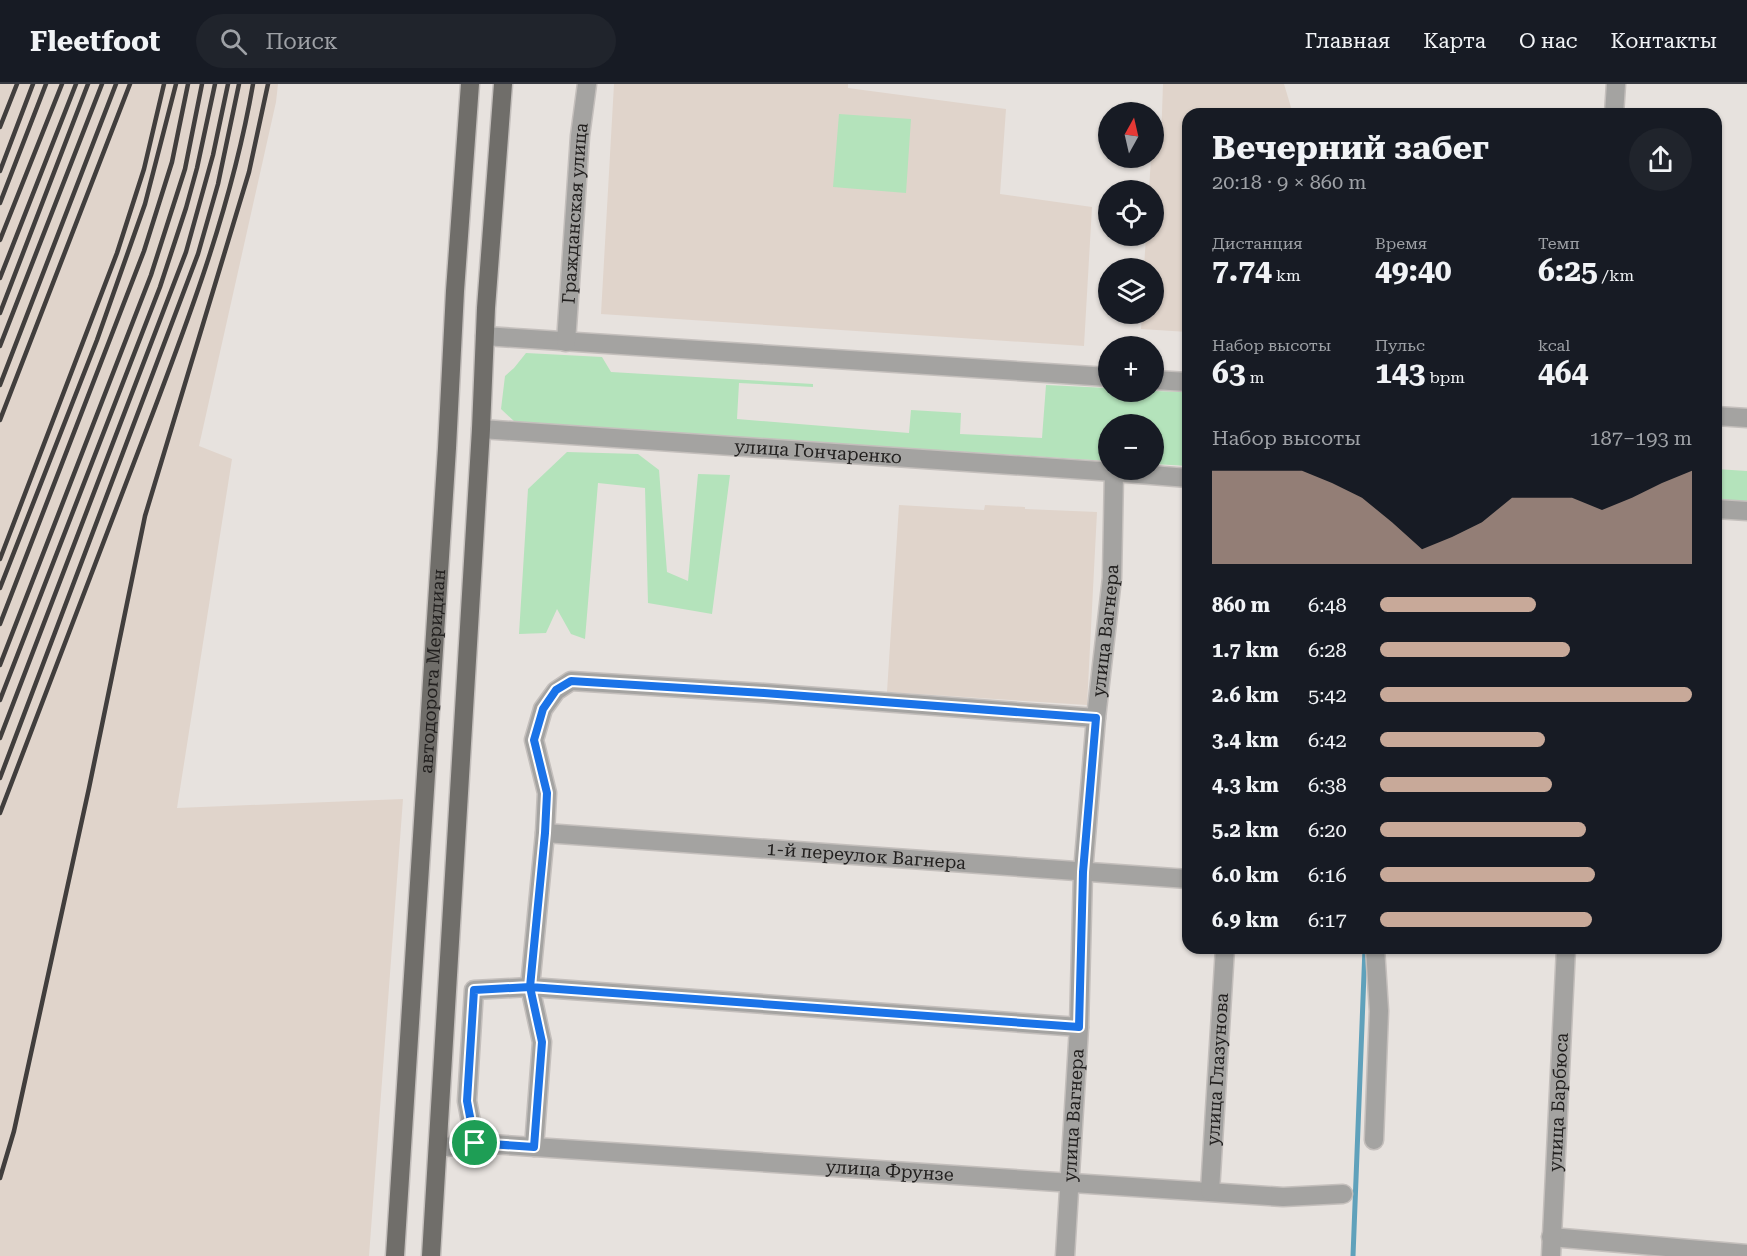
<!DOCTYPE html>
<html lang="ru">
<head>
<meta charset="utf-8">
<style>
	body { margin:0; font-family:"Roboto Serif",serif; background:#20242c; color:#f1f3f6; height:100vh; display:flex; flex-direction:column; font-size:22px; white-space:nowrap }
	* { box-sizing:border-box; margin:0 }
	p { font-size:20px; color:#9ea1a6 }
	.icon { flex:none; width:33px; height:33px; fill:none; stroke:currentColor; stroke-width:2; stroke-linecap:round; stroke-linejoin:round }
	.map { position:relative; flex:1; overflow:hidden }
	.panel { position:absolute; left:1182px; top:24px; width:540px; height:846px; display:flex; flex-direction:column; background:#171b24; border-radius:18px; box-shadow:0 2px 4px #0004 }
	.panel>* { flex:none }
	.needle { width:39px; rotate:8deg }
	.tools { position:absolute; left:1098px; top:18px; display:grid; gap:12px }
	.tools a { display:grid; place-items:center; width:66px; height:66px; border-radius:50%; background:#171b24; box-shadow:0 2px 4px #0004; font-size:30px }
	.pin { position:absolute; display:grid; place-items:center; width:51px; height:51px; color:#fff; margin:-26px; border:3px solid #fff; border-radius:50%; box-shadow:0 2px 6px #0007 }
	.round { display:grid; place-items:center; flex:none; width:63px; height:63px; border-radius:32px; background:#20242c }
	.summary { display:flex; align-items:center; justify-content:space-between; height:102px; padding:0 30px }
	h1 { font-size:33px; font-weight:700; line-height:45px }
	.metrics { display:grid; grid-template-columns:repeat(3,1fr); gap:9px; height:102px; padding:6px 30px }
	.metrics div { display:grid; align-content:center }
	.metrics b { font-size:30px; font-weight:700 }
	.metrics small { font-size:16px; font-weight:400 }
	.metrics p { font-size:16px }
	.chart { height:168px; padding:12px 30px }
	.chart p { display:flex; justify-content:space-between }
	.chart svg { width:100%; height:108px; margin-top:6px; fill:#c8a999; opacity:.7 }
	ul { padding:0 30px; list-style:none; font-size:20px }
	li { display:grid; grid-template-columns:96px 72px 1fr; align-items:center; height:45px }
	li i { height:15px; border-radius:8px; background:#c8a999 }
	header { display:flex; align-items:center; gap:36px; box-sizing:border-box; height:84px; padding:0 30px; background:#171b24; border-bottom:2px solid #363941 }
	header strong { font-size:28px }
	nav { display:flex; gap:33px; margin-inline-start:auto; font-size:21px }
	.search { width:420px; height:54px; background:#20242c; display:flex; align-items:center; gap:15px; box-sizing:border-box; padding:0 21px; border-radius:33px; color:#9ea1a6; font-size:22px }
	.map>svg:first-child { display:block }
	.built { fill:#e0d4cb }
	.green { fill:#b4e3bb }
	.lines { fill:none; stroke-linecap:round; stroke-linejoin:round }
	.stream { stroke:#5fa1bb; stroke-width:5 }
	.minor-casing { stroke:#c4bfbc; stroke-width:21 }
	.major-casing { stroke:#c4bfbc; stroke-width:21 }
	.minor { stroke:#a4a3a1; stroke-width:18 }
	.major { stroke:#706e6a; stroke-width:18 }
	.rail { stroke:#413e3d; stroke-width:4.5 }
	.route-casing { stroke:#fff; stroke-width:12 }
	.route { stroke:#1a73e8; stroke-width:8 }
	.labels { text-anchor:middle; stroke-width:6; stroke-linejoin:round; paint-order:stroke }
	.street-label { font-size:18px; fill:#22201f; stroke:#f5efeb }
</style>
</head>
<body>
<header>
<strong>Fleetfoot</strong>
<div class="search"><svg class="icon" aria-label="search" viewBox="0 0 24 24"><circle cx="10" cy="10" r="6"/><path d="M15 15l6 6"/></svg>Поиск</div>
<nav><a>Главная</a><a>Карта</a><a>О нас</a><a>Контакты</a></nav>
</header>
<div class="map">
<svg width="1747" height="1172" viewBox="0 0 1747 1172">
	<rect width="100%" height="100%" fill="#e7e2de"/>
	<path class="built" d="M0,0h278l-2,18 -77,344 33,13 -55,349 226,-9 -34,457h-369z
		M614,0h234v4l158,21 -6,85 92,13 -8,139 -483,-32z
		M1163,0h121l9,30h-105v218l-47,-3 1,-15h12v-46h-10l2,-32h8v-46h-5l2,-32h3v-17h7z
		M899,421l85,5 1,-5 40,2v2l72,3 -10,193 -200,-13z"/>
	<path class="green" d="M839,30l72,5 -5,74 -73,-6z
		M526,269l76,4 9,15 202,12v3l-74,-4 -2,36 172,14 2,-23 50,3 -1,21 82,4 4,-53 62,3v4l46,-1 31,1 -1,29 4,3v42l-34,-2v-40h-46v37l-592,-38 -15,-14 4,-33 9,-8z
		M567,368l71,2 21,16 8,102 21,9 10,-107 32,1 -18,139 -64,-11 -3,-115 -47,-5 -13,156 -14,-5 -14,-25 -11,24 -27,1 9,-145z
		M1716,385l31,2v32l-31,-2z"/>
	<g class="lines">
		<path class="stream" d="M1353,1172l12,-308"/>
		<defs>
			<g id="minor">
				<path d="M1614,30l2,-30"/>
				<path d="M485,252l623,41"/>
				<path id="s1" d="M566,258l14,-206 7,-52"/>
				<path d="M1154,296l34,2"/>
				<path d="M1716,332l31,2"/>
				<path id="s2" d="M481,345l633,43 74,6"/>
				<path d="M1716,425l31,2"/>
				<path id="s3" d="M545,749l643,46"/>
				<path d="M1374,1056l5,-129 -4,-63"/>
				<path d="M475,1059l-8,-42 7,-111 56,-3 549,40"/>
				<path d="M534,1063l8,-105 -12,-55 15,-154 2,-40 -13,-53 9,-31 13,-18 15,-10 193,12 332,25"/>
				<path id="s4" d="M438,1064l37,-5 808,54 60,-3"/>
				<path id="s5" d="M1210,1107l15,-243"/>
				<path d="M1551,1153l196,17"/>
				<path id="s6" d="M1065,1172l14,-229 4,-155 13,-154 16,-140 2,-106"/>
				<path id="s7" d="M1551,1172l15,-308"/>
			</g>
			<g id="major">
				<path id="s8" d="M395,1172l52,-808 8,-157 15,-207"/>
				<path d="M431,1172l50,-827 5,-121 17,-224"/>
			</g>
		</defs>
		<use href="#minor" class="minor-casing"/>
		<use href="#major" class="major-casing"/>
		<use href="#minor" class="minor"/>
		<use href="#major" class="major"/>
		<path class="rail" d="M0,43l17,-43
			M0,87l33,-87
			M0,119l46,-119
			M0,156l62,-156
			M0,194l76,-194
			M0,229l88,-229
			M0,262l102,-262
			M0,301l116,-301
			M0,336l130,-336
			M0,475l117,-306 27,-84 20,-85
			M0,504l97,-248 48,-136 31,-120
			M0,540l144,-373 28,-89 16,-78
			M0,581l151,-390 34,-106 17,-85
			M0,616l160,-413 26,-79 11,-40 18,-84
			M0,654l186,-486 27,-97 15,-71
			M0,694l198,-524 20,-70 21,-100
			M0,729c46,-120 92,-241 138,-361 46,-120 93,-241 115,-368
			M0,1094l14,-47 75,-343 56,-272 104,-344 19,-88"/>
	</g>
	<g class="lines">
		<defs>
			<path id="route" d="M475,1059l-8,-42 7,-111 56,-3 549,40 4,-155 13,-154 -332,-25 -193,-12 -15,9 -13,19 -9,31 13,53 -2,40 -15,154 12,55 -8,105 -59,-4"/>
		</defs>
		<use href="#route" class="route-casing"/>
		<use href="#route" class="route"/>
	</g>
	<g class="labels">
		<g class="street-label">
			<text dy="6" stroke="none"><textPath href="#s1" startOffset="129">Гражданская улица</textPath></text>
			<text dy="6" stroke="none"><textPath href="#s2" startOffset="338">улица Гончаренко</textPath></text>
			<text dy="6" stroke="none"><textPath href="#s6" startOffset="627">улица Вагнера</textPath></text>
			<text dy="6" stroke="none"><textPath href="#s8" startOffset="586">автодорога Меридиан</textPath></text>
			<text dy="6" stroke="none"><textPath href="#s3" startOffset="322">1-й переулок Вагнера</textPath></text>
			<text dy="6" stroke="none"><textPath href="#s5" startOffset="122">улица Глазунова</textPath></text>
			<text dy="6" stroke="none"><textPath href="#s7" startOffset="154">улица Барбюса</textPath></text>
			<text dy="6" stroke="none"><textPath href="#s6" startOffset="141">улица Вагнера</textPath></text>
			<text dy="6" stroke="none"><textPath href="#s4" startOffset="453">улица Фрунзе</textPath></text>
		</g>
	</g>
</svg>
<div class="tools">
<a><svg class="needle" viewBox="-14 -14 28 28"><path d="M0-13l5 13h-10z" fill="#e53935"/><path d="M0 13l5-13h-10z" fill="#9ea1a6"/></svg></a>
<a><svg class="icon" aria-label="locate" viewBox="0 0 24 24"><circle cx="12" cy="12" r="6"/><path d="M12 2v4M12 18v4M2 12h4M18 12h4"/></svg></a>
<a><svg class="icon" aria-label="layers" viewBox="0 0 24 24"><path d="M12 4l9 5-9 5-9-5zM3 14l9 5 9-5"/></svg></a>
<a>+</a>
<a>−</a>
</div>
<div class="pin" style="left:475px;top:1059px;background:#1e9e55"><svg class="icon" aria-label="arrive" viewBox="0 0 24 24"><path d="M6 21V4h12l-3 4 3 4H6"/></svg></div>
<section class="panel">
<div class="summary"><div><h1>Вечерний забег</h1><p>20:18 · 9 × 860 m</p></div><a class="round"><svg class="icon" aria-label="share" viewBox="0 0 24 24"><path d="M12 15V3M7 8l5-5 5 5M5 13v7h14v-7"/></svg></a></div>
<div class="metrics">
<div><p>Дистанция</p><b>7.74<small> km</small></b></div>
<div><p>Время</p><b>49:40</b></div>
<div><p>Темп</p><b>6:25<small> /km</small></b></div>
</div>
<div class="metrics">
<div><p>Набор высоты</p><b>63<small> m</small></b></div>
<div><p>Пульс</p><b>143<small> bpm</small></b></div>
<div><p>kcal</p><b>464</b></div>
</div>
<div class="chart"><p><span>Набор высоты</span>187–193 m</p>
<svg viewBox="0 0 160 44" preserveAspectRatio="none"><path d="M0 44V6L10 6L20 6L30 6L40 11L50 17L60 27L70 38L80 33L90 27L100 17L110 17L120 17L130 22L140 17L150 11L160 6V44z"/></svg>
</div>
<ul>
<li><b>860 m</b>6:48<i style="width:50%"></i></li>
<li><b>1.7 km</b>6:28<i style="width:61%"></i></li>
<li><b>2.6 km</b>5:42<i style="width:100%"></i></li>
<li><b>3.4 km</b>6:42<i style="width:53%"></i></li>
<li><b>4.3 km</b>6:38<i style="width:55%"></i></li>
<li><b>5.2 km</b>6:20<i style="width:66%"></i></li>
<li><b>6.0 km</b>6:16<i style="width:69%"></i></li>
<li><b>6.9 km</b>6:17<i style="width:68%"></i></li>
</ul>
</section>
</div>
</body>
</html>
